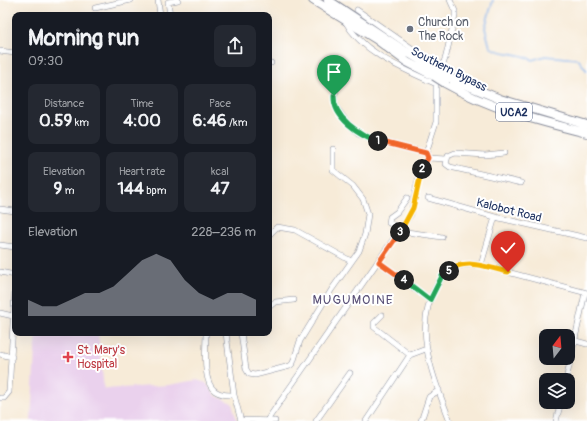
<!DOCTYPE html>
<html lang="en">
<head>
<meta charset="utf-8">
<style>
	body { margin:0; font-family:Pangolin,sans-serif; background:#242831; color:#f1f3f6; height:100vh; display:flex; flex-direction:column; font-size:15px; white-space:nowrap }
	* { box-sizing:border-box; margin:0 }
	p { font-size:13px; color:#9ea1a6 }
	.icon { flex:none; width:22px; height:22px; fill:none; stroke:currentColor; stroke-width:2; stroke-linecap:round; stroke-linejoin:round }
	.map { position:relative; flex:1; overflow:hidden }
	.panel { position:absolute; left:12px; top:12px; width:260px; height:324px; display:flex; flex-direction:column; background:#171b24; border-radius:8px; box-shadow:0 4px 16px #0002 }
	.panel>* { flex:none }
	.needle { width:26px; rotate:16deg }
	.tools { position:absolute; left:539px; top:329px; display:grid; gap:8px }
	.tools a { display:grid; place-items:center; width:36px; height:36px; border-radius:8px; background:#171b24; box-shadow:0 4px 16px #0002; font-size:20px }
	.pin { position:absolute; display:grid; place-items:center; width:34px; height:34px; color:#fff; margin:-41px -17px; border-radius:50% 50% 50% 0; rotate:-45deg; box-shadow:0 0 4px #0007 }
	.pin .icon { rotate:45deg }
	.km { position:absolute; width:20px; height:20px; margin:-10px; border-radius:50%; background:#222; color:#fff; font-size:11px; line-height:20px; text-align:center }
	.round { display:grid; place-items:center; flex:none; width:42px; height:42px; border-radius:8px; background:#242831 }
	.head { display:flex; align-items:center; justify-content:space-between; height:68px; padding:0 16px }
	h1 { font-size:22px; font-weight:800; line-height:30px }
	.figures { display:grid; grid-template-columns:repeat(3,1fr); gap:6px; height:68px; padding:4px 16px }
	.figures div { display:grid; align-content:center; border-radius:8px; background:#242831; text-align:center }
	.figures b { font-size:17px; font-weight:800 }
	.figures small { font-size:11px; font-weight:400 }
	.figures p { font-size:11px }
	.chart { height:112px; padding:8px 16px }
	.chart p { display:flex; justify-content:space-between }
	.chart svg { width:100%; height:72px; margin-top:4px; fill:#8c9099; opacity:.7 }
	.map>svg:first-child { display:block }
	.built { fill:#ead1ed }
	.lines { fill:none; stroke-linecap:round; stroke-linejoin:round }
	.stream { stroke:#81b0eb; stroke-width:1.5 }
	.minor-casing { stroke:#898d9b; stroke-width:6 }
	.trunk-casing { stroke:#898d9b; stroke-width:10 }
	.minor { stroke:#fff; stroke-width:5 }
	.trunk { stroke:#fff; stroke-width:8 }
	.trunk-bridge-casing { stroke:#898d9b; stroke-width:10; stroke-linecap:butt }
	.trunk-bridge { stroke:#fff; stroke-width:8 }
	.split-1-casing { stroke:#fff; stroke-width:8 }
	.split-2-casing { stroke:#fff; stroke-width:8 }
	.split-3-casing { stroke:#fff; stroke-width:8 }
	.split-4-casing { stroke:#fff; stroke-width:8 }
	.split-5-casing { stroke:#fff; stroke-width:8 }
	.split-6-casing { stroke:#fff; stroke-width:8 }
	.split-1 { stroke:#22a559; stroke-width:5 }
	.split-2 { stroke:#f0652b; stroke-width:5 }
	.split-3 { stroke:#f5b400; stroke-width:5 }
	.split-4 { stroke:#f0652b; stroke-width:5 }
	.split-5 { stroke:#22a559; stroke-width:5 }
	.split-6 { stroke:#f5b400; stroke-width:5 }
	.worship-dot { fill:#6b7280; stroke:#fff; stroke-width:1.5 }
	.health-dot { fill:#e0444e; stroke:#fff; stroke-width:1.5 }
	.labels { text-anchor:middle; stroke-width:4; stroke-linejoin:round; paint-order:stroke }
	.shield { fill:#fff; stroke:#5f6d8e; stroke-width:1 }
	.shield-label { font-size:11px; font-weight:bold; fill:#1b2f5e }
	.worship-label { font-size:12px; fill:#5b616d; stroke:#fff; text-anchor:start }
	.street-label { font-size:12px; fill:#1b2f5e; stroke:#fff }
	.health-label { font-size:12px; fill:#be3a42; stroke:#fff; text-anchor:start }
	.neighbourhood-label { font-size:13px; letter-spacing:1px; fill:#5a5178; stroke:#fff }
</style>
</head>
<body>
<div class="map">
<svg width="587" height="421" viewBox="0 0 587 421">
	<rect width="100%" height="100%" fill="#fff"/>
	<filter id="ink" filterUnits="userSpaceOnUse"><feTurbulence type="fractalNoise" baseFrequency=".025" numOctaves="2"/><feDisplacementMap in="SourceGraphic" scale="8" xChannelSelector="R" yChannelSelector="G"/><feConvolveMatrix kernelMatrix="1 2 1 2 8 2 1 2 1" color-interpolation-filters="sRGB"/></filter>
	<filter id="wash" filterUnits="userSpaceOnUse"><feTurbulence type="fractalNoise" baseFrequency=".012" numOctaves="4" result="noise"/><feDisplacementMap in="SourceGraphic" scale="16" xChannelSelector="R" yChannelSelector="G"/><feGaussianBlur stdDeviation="0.9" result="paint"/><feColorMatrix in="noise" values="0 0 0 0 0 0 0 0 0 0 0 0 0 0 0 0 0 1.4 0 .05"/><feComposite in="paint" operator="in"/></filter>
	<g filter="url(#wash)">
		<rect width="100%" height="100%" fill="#f7ebd8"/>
		<path class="built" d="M36,333h62l6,56 65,-4 28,-5 9,3 10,13 16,7 5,18h-206z"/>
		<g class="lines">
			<path class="stream" d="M493,0l-8,28 5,19c13,9 29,4 42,13l13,-4 33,3 9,12
				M587,28l-1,6h1"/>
		</g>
	</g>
	<g filter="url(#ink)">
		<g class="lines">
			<defs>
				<path id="minor" d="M158,0l2,15
					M95,8l36,-8
					M357,10l66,46 20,10
					M170,15l-2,-13 10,-2
					M345,21c18,33 59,48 91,63
					M0,51l15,2
					M269,63h2
					M341,78l-7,18 2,11 10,14 12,12 20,8 48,12
					M504,153l-19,2 -30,-2 -7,3 -2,8 4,3 71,16
					M428,158l18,1
					M407,198l-10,14 -7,5 -1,6 18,9 35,5
					M428,198l67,19 92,21
					M0,209l15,2
					M269,235l8,-8 18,3 56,31
					M0,245l15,2
					M379,262l51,38
					M481,265l14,-48
					M0,272l15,3
					M269,307l6,-5 19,-2
					M0,313l13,3
					M382,315l-8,8v4l36,28
					M206,333c0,15 -4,49 9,58 6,4 12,4 19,4l7,26
					M226,333l8,62
					M241,333l5,36 3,5 6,1 35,-9 3,-3 7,-22 32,-52 27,-38 6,-17 3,-20 -5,-15 -10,-13 -20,-16v-21
					M576,341l11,3
					M0,354l12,3
					M566,380l19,-87
					M0,398h4l5,-6 6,-102
					M268,419l143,-205 7,-34 10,-22 -2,-5 10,-31v-38l10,-28 9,-40v-5l-5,-11
					M241,420l34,1
					M316,421l34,-48
					M366,421l44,-66 16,-6
					M421,421l8,-24 10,-7
					M450,421c-16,-43 -39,-92 -13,-136 10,-17 24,-23 44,-20l106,28
					M556,421l5,-19"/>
				<path id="trunk" d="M313,0l63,39 31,23 27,14
					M328,0l77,51 31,18
					M452,79l48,20 87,26
					M445,83c43,25 94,38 142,50"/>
			</defs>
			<use href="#minor" class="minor-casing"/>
			<use href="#trunk" class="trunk-casing"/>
			<use href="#minor" class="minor"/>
			<use href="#trunk" class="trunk"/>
			<defs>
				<path id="trunk-bridge" d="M436,69l16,10
					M434,76l11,7"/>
			</defs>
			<use href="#trunk-bridge" class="trunk-bridge-casing"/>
			<use href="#trunk-bridge" class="trunk-bridge"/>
		</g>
	</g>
	<g class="lines" filter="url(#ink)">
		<defs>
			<path id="split-1" d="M334,96c-1,22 26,39 44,45"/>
			<path id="split-2" d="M378,141l48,12 2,5 -6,11"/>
			<path id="split-3" d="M400,232l13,-24 9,-39"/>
			<path id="split-4" d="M400,232l-21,30 25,18"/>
			<path id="split-5" d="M404,280l26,20 12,-24 7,-5"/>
			<path id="split-6" d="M449,271c17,-14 40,-3 59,1"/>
		</defs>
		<use href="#split-1" class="split-1-casing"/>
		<use href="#split-2" class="split-2-casing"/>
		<use href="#split-3" class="split-3-casing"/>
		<use href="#split-4" class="split-4-casing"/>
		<use href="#split-5" class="split-5-casing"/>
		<use href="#split-6" class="split-6-casing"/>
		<use href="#split-1" class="split-1"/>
		<use href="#split-2" class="split-2"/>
		<use href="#split-3" class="split-3"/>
		<use href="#split-4" class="split-4"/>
		<use href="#split-5" class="split-5"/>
		<use href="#split-6" class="split-6"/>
	</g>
	<circle class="worship-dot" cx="410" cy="29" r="4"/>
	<path class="health-dot" d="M66 351h4v4h4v4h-4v4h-4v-4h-4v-4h4z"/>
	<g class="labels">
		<rect class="shield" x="496" y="103" width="36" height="18" rx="3"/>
		<g class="shield-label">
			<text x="514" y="116">UCA2</text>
		</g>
		<g class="worship-label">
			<text x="418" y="26">Church on<tspan x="418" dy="14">The Rock</tspan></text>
		</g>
		<g class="street-label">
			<text transform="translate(449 69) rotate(27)" y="4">Southern Bypass</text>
			<text transform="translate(509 210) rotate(14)" y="4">Kalobot Road</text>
		</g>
		<g class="health-label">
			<text x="77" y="354">St. Mary's<tspan x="77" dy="14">Hospital</tspan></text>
		</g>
		<g class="neighbourhood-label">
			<text x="353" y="304">MUGUMOINE</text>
		</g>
	</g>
</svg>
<div class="tools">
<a><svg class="needle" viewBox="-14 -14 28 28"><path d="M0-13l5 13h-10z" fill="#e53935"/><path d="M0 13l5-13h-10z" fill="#9ea1a6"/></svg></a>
<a><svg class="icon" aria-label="layers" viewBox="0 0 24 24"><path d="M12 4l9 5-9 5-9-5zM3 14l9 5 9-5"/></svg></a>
</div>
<div class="pin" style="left:334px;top:96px;background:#1e9e55"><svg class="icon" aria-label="arrive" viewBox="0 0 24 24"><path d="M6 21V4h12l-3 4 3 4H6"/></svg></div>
<div class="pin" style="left:508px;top:272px;background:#d93025"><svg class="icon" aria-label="check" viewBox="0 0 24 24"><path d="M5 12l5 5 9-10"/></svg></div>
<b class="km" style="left:378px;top:141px">1</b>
<b class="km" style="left:422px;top:169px">2</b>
<b class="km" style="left:400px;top:232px">3</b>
<b class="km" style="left:404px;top:280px">4</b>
<b class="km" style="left:449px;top:271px">5</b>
<section class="panel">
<div class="head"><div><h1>Morning run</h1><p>09:30</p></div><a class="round"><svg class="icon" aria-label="share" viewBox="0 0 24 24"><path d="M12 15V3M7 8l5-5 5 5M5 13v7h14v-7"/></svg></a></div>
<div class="figures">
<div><p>Distance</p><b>0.59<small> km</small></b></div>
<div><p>Time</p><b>4:00</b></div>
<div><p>Pace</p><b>6:46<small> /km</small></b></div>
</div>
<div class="figures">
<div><p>Elevation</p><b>9<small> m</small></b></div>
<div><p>Heart rate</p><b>144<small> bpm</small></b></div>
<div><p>kcal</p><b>47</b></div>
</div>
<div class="chart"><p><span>Elevation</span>228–236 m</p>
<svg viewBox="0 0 160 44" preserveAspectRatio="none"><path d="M0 44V34L10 38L20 38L30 34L40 30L50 30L60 26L70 18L80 10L90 6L100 10L110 22L120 30L130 34L140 30L150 30L160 34V44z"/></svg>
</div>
</section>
</div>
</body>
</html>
